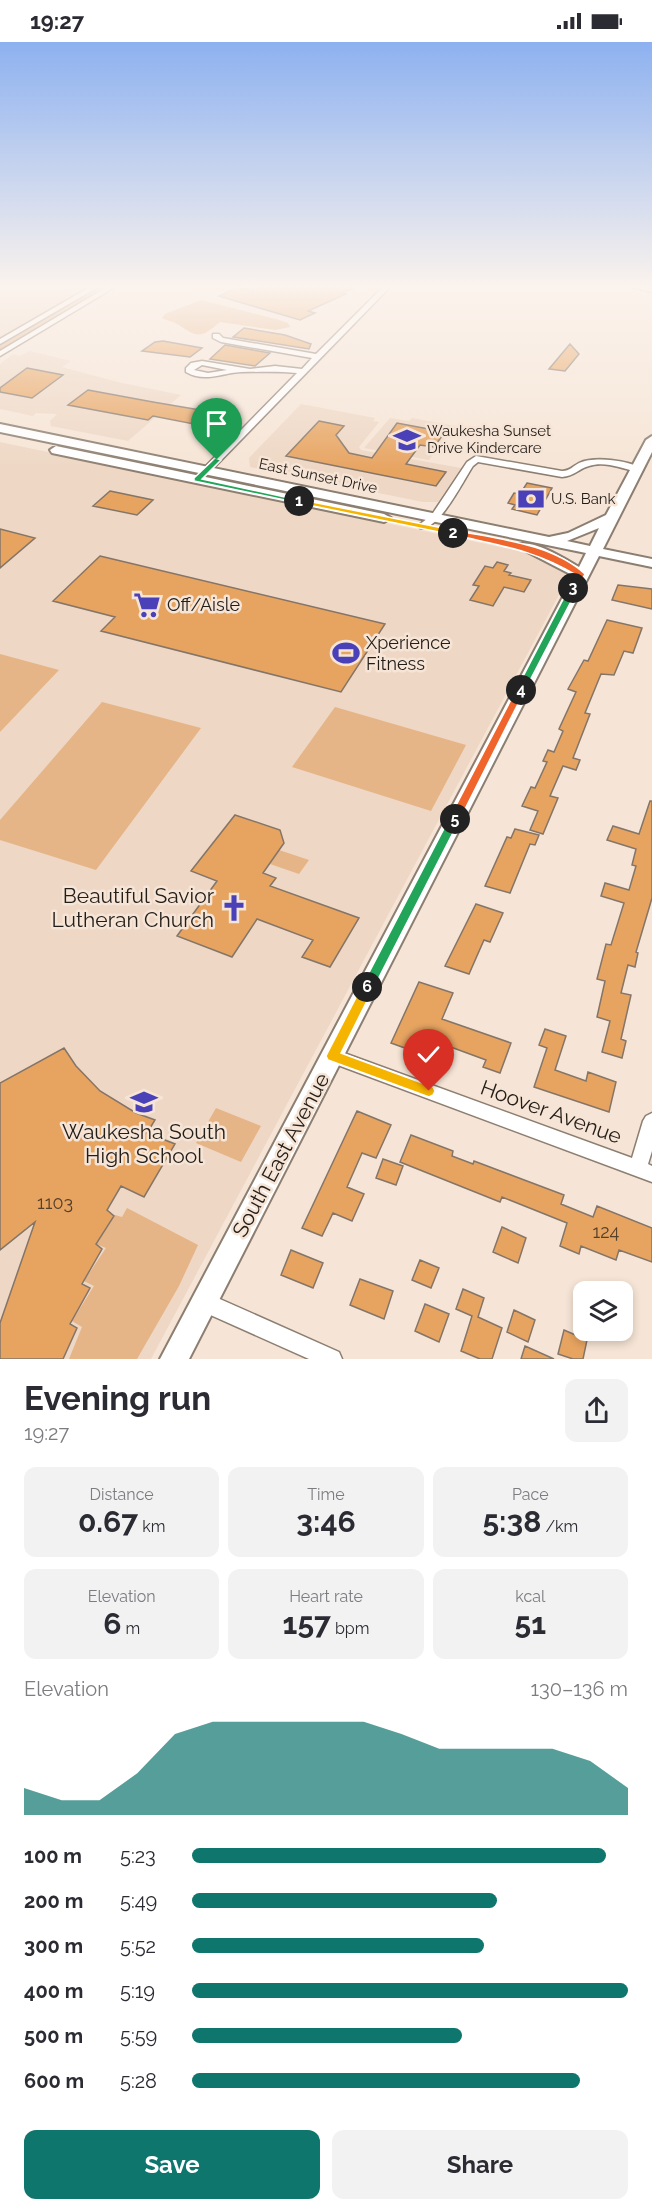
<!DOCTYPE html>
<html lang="en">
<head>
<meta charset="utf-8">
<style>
	body { margin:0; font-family:Raleway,sans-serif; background:#f2f2f3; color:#2b2b33; height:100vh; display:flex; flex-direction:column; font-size:22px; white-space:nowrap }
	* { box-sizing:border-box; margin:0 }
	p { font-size:20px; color:#7c7c81 }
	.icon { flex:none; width:33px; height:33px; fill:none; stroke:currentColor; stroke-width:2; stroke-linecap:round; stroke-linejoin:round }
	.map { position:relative; height:1317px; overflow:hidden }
	.details { display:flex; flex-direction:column; background:#fff; flex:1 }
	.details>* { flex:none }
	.controls { position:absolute; left:573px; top:1239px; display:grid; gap:12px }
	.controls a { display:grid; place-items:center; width:60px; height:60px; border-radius:12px; background:#fff; box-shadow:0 3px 9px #0003; font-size:30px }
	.pin { position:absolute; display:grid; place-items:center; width:51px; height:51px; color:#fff; margin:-62px -26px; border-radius:50% 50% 50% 0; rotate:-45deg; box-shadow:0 0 6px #0007 }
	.pin .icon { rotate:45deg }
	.km { position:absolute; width:30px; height:30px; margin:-15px; border-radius:50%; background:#222; color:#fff; font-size:16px; line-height:30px; text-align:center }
	.round { display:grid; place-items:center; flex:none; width:63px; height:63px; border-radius:12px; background:#f2f2f3 }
	.headline { display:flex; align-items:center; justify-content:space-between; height:102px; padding:0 24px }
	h1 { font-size:33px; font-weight:700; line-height:45px }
	.figures { display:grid; grid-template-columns:repeat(3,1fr); gap:9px; height:102px; padding:6px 24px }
	.figures div { display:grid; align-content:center; border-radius:12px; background:#f2f2f3; text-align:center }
	.figures b { font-size:30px; font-weight:700 }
	.figures small { font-size:16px; font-weight:400 }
	.figures p { font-size:16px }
	.chart { height:168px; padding:12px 24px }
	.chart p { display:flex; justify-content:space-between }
	.chart svg { width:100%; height:108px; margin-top:6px; fill:#0f766e; opacity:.7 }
	.button { display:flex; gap:12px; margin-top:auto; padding:12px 24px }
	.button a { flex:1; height:69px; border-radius:12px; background:#0f766e; color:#fff; font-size:24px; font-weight:700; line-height:69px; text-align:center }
	.button a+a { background:#f2f2f3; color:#2b2b33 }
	ul { padding:0 24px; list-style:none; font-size:20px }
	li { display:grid; grid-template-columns:96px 72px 1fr; align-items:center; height:45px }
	li i { height:15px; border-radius:8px; background:#0f766e }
	.status { display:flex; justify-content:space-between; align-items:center; height:42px; padding:0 30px; background:#fff; direction:ltr }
	.status svg { height:16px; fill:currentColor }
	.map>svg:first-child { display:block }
	.built { fill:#eed7c4 }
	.green { fill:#e5b487 }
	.building { fill:#e7a461; stroke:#847568; stroke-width:1.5 }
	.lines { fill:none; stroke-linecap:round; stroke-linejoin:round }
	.minor-casing { stroke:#8c7e70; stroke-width:3 }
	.secondary-casing { stroke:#8c7e70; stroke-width:4 }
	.minor { fill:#fff; fill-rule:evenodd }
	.secondary { fill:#fff; fill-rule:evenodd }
	.split-1 { fill:#22a559; stroke:#fff; stroke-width:1.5 }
	.split-2 { fill:#f5b400; stroke:#fff; stroke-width:1.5 }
	.split-3 { fill:#f0652b; stroke:#fff; stroke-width:1.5 }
	.split-4 { fill:#22a559; stroke:#fff; stroke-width:1.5 }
	.split-5 { fill:#f0652b; stroke:#fff; stroke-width:1.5 }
	.split-6 { fill:#22a559; stroke:#fff; stroke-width:1.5 }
	.split-7 { fill:#f5b400; stroke:#fff; stroke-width:1.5 }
	.labels { text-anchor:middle; stroke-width:5; stroke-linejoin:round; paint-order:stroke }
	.far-poi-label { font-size:15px; fill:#231d18; stroke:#f6e5d6; text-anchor:start }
	.far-street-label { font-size:15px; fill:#231d18; stroke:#f6e5d6 }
	.poi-label { font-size:18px; fill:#231d18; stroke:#f6e5d6; text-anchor:start }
	.near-number-label { font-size:18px; fill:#543f2a }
	.near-poi-label { font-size:21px; fill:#231d18; stroke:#f6e5d6; text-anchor:end }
	.near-street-label { font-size:21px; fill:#231d18; stroke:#f6e5d6 }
</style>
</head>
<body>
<div class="status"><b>19:27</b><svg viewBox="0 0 49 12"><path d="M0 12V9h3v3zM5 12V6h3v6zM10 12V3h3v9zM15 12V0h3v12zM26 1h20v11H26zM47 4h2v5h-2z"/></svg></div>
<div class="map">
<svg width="652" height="1317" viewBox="0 0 652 1317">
	<rect width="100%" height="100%" fill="#f6e5d6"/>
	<path class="built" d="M0,245h93l-93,55z
		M30,309l41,10 -9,6 60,16 59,12 -53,46 -77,-15 -1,-5 7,-7 -21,-1 -3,3 -33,-7v-45l13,-10 7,2z
		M301,362l74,14 -2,3 6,1 -20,25 2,3 100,18 -23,34h-15l-173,-35 -1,-9z
		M390,376l19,3 3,-3 43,8 -26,34 -65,-12z
		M0,400l543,114 26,16v4l-418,783h-151z"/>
	<path class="green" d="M94,245h18l-112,64v-9z
		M201,258l75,19 12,4 2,4 -15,3 -55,-8c-18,15 -21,17 -41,3 -5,-4 -12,-4 -17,-7l3,-4z
		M0,612l59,16 -59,62z
		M102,660l99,26 -105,142 -96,-30v-20z
		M335,665l131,38 -35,66 -139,-44z
		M279,808l30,10 -10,14 -29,-10z
		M216,1066l45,18 -20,36 -45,-19z
		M127,1166l71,37 -19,41 -42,73h-68l13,-32 -10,-6 22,-35 -10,-5 22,-33 -10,-4 19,-29 7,2z"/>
	<path class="building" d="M237,245l16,4 1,-4h102l-14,6 4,1 -38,17 7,2 -15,7 -81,-24z
		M244,286l41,7 26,9 -2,5 -76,-12z
		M163,299l39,7 -12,9 -48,-6 13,-9z
		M570,302l9,10 -14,17 -16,-2z
		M225,303l45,8 -15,13 -45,-7z
		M27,326l36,7 -31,23 -32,-6v-4z
		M88,348l65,12 59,10 -13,13 -46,-9 -5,4 -80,-15z
		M319,379l25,5 -8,9 13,18 23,5 25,-35 48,9 -11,15 -14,-2 -14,19 40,8 -10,14 -150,-30z
		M527,441l25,5 -15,27 -25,-6 3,-4 -7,-2 6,-10 6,1z
		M110,449l43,9 -16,15 -44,-9z
		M0,487l35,9 -35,30z
		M100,514l285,68 -44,68 -240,-61 14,-14 -62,-16z
		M497,520l11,3 -4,6 7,2 -2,2 22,5 -7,12 -20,-5 -11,19 -23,-6 9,-14 -6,-1 12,-19 8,2z
		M618,543l34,4v20l-40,-9z
		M607,578l35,8 -9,25 -9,-2 -10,24 -13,-1 -16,39 5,1 -17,44 7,2 -4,10 -13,-4 -13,30 8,2 -15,36 -13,-4 8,-19 -16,-5 9,-19 4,1 12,-26 -4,-1 5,-11 6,2 9,-21 -4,-2 17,-37 -8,-3 16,-29 4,1z
		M650,759h2v97l-16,54 2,1 -3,14 -7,-2 -7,28 10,2 -10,44 5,2 -4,17 -20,-6 8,-31 -13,-4 8,-36 -8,-2 9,-35 5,1 13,-42 -23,-7 4,-13 24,7 7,-24 -4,-1 4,-16 -29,-9 6,-14 26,8z
		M235,773l45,15 4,13 -21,30 13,5 -6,8 89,32 -29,49 -28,-10 11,-17 -56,-21 -25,38 -55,-21 40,-55 -26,-10z
		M515,787l24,6 -4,10 -5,-1 -20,49 -25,-7 22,-49 4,1z
		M476,862l27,9 -13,29 -6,-2 -15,34 -24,-8z
		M419,940l34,11 -11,26 69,24 -11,30 -17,-6 3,-7 -38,-14 -3,7 -15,-6 -3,9 -36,-13z
		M545,987l21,7 -11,34 31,11 2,-9 28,10 -7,30 -75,-25 13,-39 -8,-3z
		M64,1006l12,18 24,25 36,22 19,7 -8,13 28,11 -31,53 -23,-11 -14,24 7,6 -18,28 6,5 -20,35 8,4 -20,36 7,4 -14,31h-63v-36l35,-101 -35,28v-167z
		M357,1069l34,14 -15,33 -14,-5 -15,34 17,7 -12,27 -19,-8 -11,23 -20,-8z
		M411,1093l42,16 -1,5 21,8 1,-3 90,34 -3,9 32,13 4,-11 55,22v34l-33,-12 -3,10 -35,-14 -2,8 -19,-8 7,-23 -65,-26 -2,5 -100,-40z
		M383,1117l20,7 -7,19 -20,-7z
		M502,1185l24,11 -8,25 -25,-11z
		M291,1208l32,13 -10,25 -32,-13z
		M420,1218l19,8 -8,20 -19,-8z
		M360,1237l33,12 -9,28 -34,-14z
		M463,1247l21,9 -6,19 24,11 -10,31h-12l-19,-8 11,-35 -16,-7z
		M425,1262l24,10 -10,28 -24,-11z
		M514,1268l21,10 -7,22 -21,-10z
		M564,1288l23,10 -4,19h-10l-15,-5z
		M525,1304l29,13h-33z"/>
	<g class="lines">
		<defs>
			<path id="minor" d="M90,245h8l-98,57v-5z
				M107,245h8l-115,69v-5z
				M383,245h7l-190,195h-6v-4l103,-105c-19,-2 -37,-1 -56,-1 -20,1 -36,11 -55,0v-4l5,-5 11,-2 48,8 25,-3 27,3 10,-11 -91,-16 -8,-4v-4h6l4,4 93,16zM202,323l25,5 -19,3 -14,-3z
				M631,245l21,1v4z
				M476,414l86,15c8,0 11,-5 17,-8 15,-7 50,-3 63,6l-5,3c-15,-4 -33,-11 -48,-6 -11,3 -14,10 -27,11l-84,-15 -5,4c-10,15 -34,65 -53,62v-4l11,-8 36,-54z
				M333,1007l299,109 11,-37 3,-5 6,-3v38l-4,13 4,2v16l-325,-121 -2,-5 2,-5z
				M204,1250l135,60 3,7h-33l-112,-50 -3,-7 3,-7z"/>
			<path id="secondary" d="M0,382l549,113 19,-4 38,-18 40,-75 6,-4v16l-49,97 49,10v8l-53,-11 -410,803h-29l414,-783 -56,-29 2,-3c15,-4 45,15 59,23l7,-14 -586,-121zM599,486l-9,18 -23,-5z
				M56,404l328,68 7,4 -7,4 -332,-69 -2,-3z"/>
		</defs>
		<use href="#minor" class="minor-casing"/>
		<use href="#secondary" class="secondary-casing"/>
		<use href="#minor" class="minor"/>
		<use href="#secondary" class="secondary"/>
	</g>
	<linearGradient id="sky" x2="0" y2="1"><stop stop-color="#8db1f0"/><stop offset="0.57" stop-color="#fbf3ed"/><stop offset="1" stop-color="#fbf3ed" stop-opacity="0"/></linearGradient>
	<rect width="652" height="429" fill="url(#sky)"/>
	<path class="split-1" d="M215,416l6,2 -19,19 101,22 -4,2 -105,-22v-3z"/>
	<path class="split-2" d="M297,457l156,31 4,3 -4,2 -154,-32h-2z"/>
	<path class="split-3" d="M453,488c44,9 98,13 132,44l-9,16h-6l-1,-2 7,-13c-43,-26 -77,-29 -125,-41v-3z"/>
	<path class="split-4" d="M573,544l5,2 -53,102 -8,2 -1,-2 53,-102z"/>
	<path class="split-5" d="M521,645l4,3 -65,129 -5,4 -4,-1 -2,-3 67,-129z"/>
	<path class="split-6" d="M455,773l5,4 -88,172h-9l-2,-4 2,-3 86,-165z"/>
	<path class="split-7" d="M367,940l7,5 -33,66 92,34 2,4 -2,4 -4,2 -101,-37 -2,-4 2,-4 35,-68z"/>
	<defs>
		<symbol id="school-bare" viewBox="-9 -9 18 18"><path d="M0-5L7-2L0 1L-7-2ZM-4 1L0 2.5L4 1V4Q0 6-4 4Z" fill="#4a41b8" stroke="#f6e5d6" stroke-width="2.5" paint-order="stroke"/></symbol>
		<symbol id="bank-bare" viewBox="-9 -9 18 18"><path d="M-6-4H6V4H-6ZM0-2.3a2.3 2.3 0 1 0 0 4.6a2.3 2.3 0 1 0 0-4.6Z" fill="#4a41b8" stroke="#f6e5d6" stroke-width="2.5" paint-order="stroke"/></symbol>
		<symbol id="supermarket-bare" viewBox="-9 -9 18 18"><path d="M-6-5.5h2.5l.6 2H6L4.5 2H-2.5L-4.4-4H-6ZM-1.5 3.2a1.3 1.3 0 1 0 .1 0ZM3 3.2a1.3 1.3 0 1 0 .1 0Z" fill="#4a41b8" stroke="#f6e5d6" stroke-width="2.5" paint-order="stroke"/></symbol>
		<symbol id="stadium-bare" viewBox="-9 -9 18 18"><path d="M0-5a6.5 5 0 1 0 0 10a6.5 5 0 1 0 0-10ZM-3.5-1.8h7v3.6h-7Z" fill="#4a41b8" stroke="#f6e5d6" stroke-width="2.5" paint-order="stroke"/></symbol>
		<symbol id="church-bare" viewBox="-9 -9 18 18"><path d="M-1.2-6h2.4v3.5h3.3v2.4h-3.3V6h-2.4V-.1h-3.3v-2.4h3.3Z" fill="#4a41b8" stroke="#f6e5d6" stroke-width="2.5" paint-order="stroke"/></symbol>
	</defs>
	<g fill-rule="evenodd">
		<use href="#school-bare" x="388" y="379" width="38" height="38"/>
		<use href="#bank-bare" x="512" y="438" width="38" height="38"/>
		<use href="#supermarket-bare" x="128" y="544" width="38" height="38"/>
		<use href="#stadium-bare" x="327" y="592" width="38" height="38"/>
		<use href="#church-bare" x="215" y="847" width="38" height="38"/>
		<use href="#school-bare" x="125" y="1041" width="38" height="38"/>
	</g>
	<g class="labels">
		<g class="far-poi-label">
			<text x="427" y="394">Waukesha Sunset<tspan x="427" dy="17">Drive Kindercare</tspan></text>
			<text x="551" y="462">U.S. Bank</text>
		</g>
		<g class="far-street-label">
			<text transform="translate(318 434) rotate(12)" y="5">East Sunset Drive</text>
		</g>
		<g class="poi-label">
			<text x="167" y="569">Off/Aisle</text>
			<text x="366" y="607">Xperience<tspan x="366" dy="21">Fitness</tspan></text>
		</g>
		<g class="near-number-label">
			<text x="55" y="1167">1103</text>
			<text x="606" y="1196">124</text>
		</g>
		<g class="near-poi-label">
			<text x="214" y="861">Beautiful Savior<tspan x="214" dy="24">Lutheran Church</tspan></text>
			<text x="144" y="1097" text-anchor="middle">Waukesha South<tspan x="144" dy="24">High School</tspan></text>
		</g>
		<g class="near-street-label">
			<text transform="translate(551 1070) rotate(20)" y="7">Hoover Avenue</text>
			<text transform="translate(281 1113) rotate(-62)" y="7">South East Avenue</text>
		</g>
	</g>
</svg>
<div class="controls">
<a><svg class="icon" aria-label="layers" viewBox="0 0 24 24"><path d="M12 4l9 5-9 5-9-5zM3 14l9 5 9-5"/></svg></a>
</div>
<div class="pin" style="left:217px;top:418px;background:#1e9e55"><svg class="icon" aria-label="arrive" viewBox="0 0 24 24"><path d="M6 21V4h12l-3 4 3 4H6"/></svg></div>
<div class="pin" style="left:429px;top:1049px;background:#d93025"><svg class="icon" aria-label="check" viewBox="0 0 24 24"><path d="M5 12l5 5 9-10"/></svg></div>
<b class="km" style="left:299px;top:459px">1</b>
<b class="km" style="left:453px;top:491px">2</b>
<b class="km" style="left:573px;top:546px">3</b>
<b class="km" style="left:521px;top:648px">4</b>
<b class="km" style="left:455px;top:777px">5</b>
<b class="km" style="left:367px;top:945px">6</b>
</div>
<section class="details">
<div class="headline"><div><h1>Evening run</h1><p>19:27</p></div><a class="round"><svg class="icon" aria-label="share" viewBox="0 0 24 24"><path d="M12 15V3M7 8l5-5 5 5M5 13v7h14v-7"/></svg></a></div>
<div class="figures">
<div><p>Distance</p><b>0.67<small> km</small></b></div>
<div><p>Time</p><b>3:46</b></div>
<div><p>Pace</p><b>5:38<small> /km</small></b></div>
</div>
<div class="figures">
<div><p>Elevation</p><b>6<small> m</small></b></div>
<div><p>Heart rate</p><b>157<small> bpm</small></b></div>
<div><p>kcal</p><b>51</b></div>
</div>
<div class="chart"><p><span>Elevation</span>130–136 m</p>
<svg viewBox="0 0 160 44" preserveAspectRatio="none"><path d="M0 44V33L10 38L20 38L30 27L40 11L50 6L60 6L70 6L80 6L90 6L100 11L110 17L120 17L130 17L140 17L150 22L160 33V44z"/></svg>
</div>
<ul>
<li><b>100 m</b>5:23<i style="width:95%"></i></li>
<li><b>200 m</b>5:49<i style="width:70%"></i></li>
<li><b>300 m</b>5:52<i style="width:67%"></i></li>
<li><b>400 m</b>5:19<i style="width:100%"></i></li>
<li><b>500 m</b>5:59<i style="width:62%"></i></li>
<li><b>600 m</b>5:28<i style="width:89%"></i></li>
</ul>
<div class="button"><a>Save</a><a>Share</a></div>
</section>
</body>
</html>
